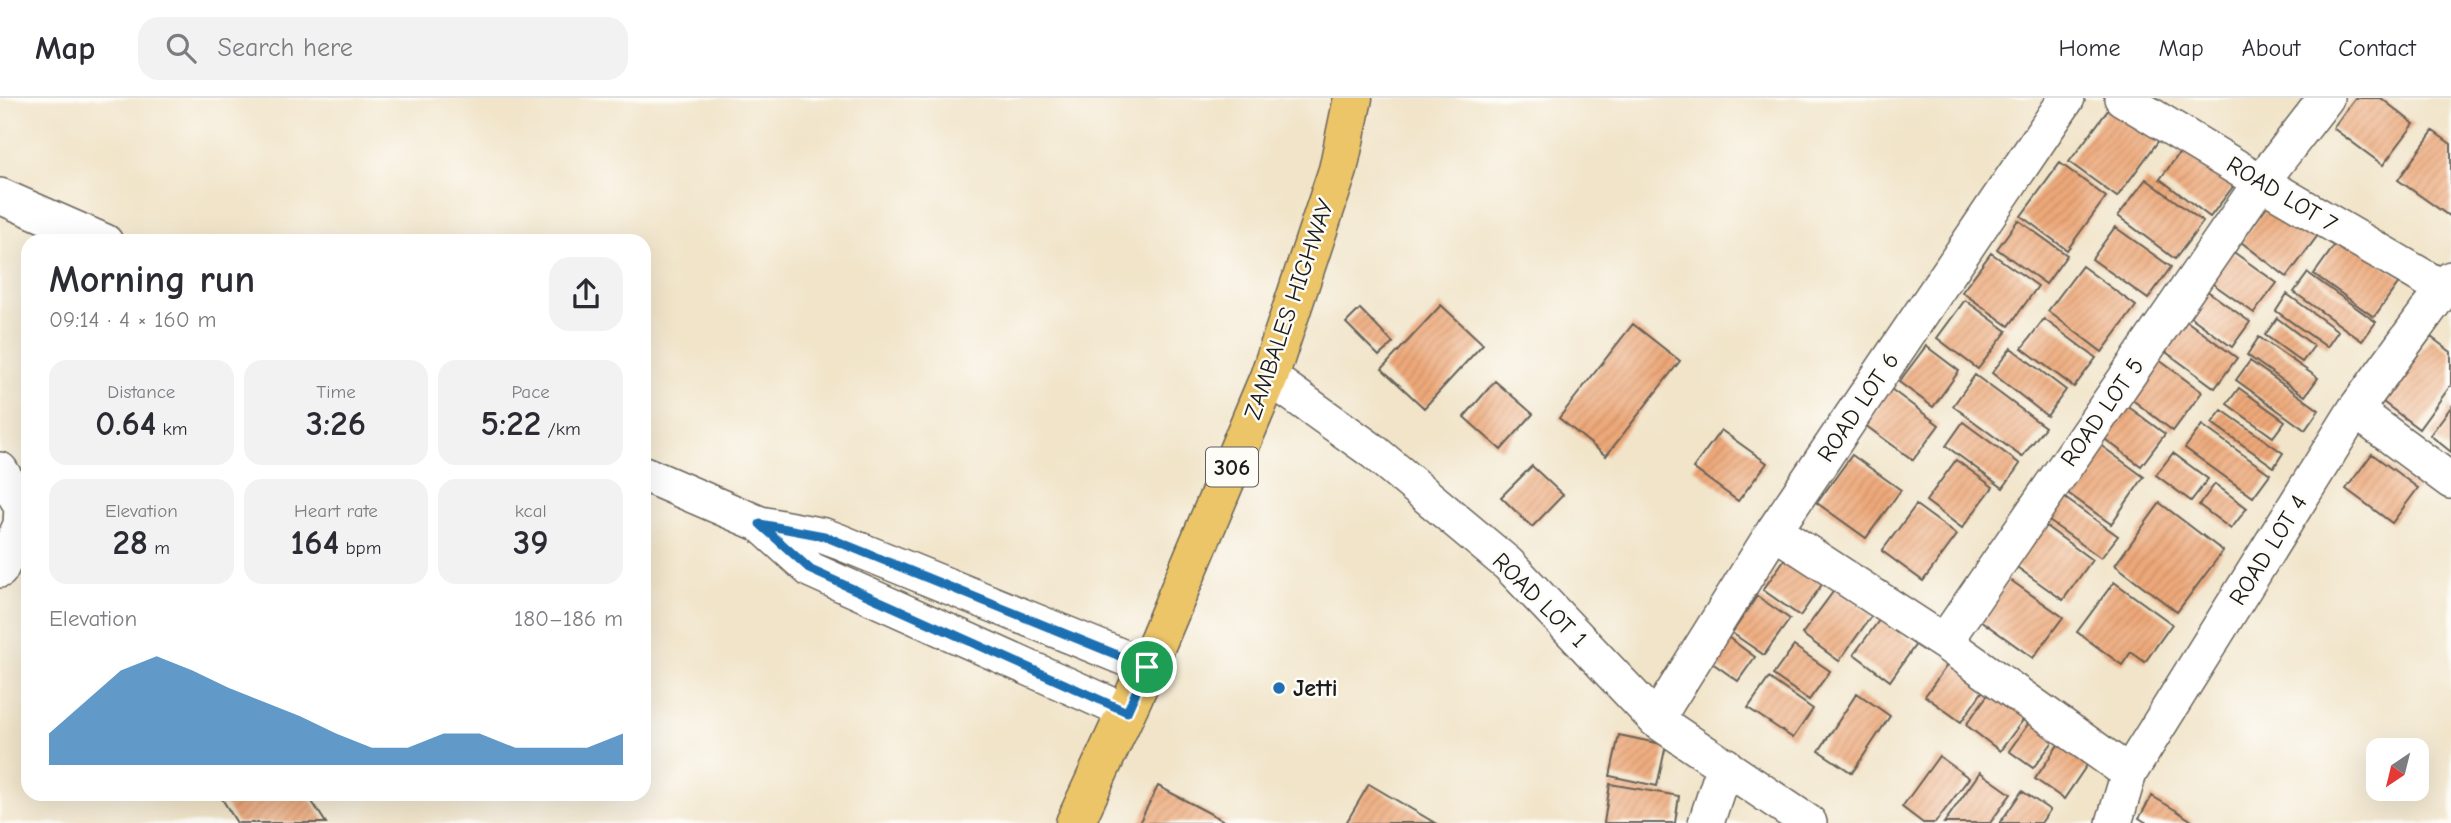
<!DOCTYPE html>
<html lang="en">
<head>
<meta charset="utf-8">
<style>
	body { margin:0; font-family:"Comic Neue",sans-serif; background:#f2f2f3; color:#2b2b33; height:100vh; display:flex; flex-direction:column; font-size:26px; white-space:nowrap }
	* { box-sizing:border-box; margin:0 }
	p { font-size:23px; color:#7c7c81 }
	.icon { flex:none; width:38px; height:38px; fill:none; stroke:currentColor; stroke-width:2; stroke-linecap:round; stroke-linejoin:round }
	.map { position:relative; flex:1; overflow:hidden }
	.side { position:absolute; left:21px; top:136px; width:630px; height:567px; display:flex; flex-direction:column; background:#fff; border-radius:21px; box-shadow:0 7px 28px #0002 }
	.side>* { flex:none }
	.needle { width:46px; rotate:215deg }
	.tools { position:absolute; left:2366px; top:640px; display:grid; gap:14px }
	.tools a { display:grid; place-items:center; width:63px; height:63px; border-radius:14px; background:#fff; box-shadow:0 7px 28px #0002; font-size:35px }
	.pin { position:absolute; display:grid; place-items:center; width:60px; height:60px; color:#fff; margin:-30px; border:4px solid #fff; border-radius:50%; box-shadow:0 2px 7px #0007 }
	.round { display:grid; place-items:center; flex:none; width:74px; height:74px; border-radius:21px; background:#f2f2f3 }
	.overview { display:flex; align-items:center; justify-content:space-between; height:119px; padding:0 28px }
	h1 { font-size:38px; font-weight:700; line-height:52px }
	.stats { display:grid; grid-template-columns:repeat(3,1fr); gap:10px; height:119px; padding:7px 28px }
	.stats div { display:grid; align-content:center; border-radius:18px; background:#f2f2f3; text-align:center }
	.stats b { font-size:35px; font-weight:700 }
	.stats small { font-size:19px; font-weight:400 }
	.stats p { font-size:19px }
	.chart { height:196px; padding:14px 28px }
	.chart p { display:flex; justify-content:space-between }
	.chart svg { width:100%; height:126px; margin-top:7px; fill:#1f6fb2; opacity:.7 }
	header { display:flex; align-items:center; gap:42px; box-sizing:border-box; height:98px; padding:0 35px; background:#fff; border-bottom:2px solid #e1e1e2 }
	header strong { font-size:33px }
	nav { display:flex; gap:38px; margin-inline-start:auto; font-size:24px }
	.search { width:490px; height:63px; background:#f2f2f3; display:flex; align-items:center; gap:18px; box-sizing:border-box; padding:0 24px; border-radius:21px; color:#7c7c81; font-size:26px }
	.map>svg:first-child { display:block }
	.building { fill:url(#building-hatch) }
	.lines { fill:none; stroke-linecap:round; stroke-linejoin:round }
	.minor-casing { stroke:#676259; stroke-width:38 }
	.primary-casing { stroke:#676259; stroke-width:41 }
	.minor { stroke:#fff; stroke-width:35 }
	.primary { stroke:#ecc569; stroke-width:38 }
	.route-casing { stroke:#fff; stroke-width:14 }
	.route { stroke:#1f6fb2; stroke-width:9 }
	.poi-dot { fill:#1f6fb2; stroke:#fdfcf7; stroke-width:2.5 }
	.labels { text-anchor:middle; stroke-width:5; stroke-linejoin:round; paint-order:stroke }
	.shield { fill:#fdfcf7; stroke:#605f5e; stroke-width:2 }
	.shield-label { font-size:23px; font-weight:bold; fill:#1c1c1c }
	.street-label { font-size:24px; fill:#1c1c1c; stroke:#fdfcf7 }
	.poi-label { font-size:24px; font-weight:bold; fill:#1c1c1c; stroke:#fdfcf7; text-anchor:start }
</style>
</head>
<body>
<header>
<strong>Map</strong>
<div class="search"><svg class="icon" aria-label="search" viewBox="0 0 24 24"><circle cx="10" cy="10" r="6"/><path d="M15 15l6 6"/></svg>Search here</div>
<nav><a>Home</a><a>Map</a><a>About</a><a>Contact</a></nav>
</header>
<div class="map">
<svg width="2451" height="725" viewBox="0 0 2451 725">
	<defs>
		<pattern id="building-hatch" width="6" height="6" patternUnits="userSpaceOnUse" patternTransform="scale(1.75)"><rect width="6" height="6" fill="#eda879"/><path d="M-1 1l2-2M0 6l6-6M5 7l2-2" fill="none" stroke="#cb9068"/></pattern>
	</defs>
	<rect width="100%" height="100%" fill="#fdfcf7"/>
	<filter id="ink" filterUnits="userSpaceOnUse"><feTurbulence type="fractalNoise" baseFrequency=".0143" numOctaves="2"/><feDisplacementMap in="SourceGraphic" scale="14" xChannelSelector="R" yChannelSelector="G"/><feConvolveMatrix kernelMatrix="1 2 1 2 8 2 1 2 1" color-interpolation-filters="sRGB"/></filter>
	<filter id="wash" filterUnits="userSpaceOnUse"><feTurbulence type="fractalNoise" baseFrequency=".00686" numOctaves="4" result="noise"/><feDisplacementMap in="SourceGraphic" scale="28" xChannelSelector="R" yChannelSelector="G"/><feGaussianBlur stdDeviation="1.57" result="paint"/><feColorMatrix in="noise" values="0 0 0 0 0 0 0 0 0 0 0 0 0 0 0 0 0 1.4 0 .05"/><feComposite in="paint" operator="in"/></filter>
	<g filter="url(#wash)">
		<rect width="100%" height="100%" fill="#f1e4c9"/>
		<g id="blocks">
			<path class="building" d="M2355,0h26l33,26 -31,41 -50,-37z
				M2115,3l47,35 -45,61 -48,-35z
				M2433,33l18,13v69l-2,3 -51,-36z
				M2185,48l50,38 -25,33 -50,-38z
				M2060,65l46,34 -39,53 -46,-34z
				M2146,81l57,43 -28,37 -57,-43z
				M2277,94l47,35 -37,50 -46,-35z
				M2018,122l49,35 -21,29 -49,-35z
				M2115,129l56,40 -23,32 -56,-40z
				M2342,137l60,43 -28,39 -60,-43z
				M2228,150l49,35 -23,30 -48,-34z
				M1991,155l47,33 -29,40 -47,-34z
				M2082,168l54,40 -34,46 -54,-41z
				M2308,175l68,49 -14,19 -68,-49z
				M2202,189l48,35 -18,25 -48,-35z
				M2287,196l51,37 -11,16 -51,-36z
				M1965,202l42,31 -29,38 -41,-31z
				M1441,207l42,39 -59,64 -42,-39z
				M1360,211l33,34 -14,13 -33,-33z
				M2177,216l60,44 -22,30 -60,-44z
				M2277,220l37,28 -12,16 -37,-27z
				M2044,221l52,39 -22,29 -52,-39z
				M1633,226l47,37 -74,95 -47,-38z
				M2259,239l59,41 -13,18 -58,-41z
				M2431,239l20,15v33l-32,44 -36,-27z
				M1926,248l33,25 -26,36 -34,-25z
				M2011,250l55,42 -19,26 -55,-43z
				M2155,259l47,35 -29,39 -47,-36z
				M2250,263l69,49 -14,20 -69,-50z
				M1975,277l70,52 -23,30 -69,-51z
				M1495,283l38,33 -32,36 -37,-33z
				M2239,290l46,33 -12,16 -46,-33z
				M1891,291l48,36 -26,35 -48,-35z
				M2122,304l43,32 -24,32 -43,-32z
				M2451,309v45l-21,-17z
				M2222,312l61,43 -9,14 -62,-44z
				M1963,324l57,42 -17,24 -57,-42z
				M2202,327l68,49 -17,23 -68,-49z
				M1721,332l46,33 -29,38 -45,-33z
				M2092,341l52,38 -33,47 -53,-38z
				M2173,355l35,26 -17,22 -35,-26z
				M2372,356l46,34 -26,35 -46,-34z
				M1852,357l49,35 -35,48 -49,-35z
				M1956,362l37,27 -31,41 -36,-27z
				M1532,368l31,29 -31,32 -31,-30z
				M2215,386l32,24 -16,21 -32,-24z
				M2058,395l60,43 -17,22 -59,-42z
				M2160,405l63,48 -46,61 -62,-47z
				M1916,407l41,30 -34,46 -41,-30z
				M2036,421l56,41 -29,40 -56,-40z
				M1793,449l37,26 -30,43 -37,-26z
				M2009,481l54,38 -30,41 -53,-38z
				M2114,484l58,42 -27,38 -14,-10 -9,13 -45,-33z
				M1836,490l36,27 -33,46 -37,-27z
				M1757,498l33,23 -26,36 -32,-22z
				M1880,521l36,25 -26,37 -36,-27z
				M1725,537l30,22 -17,24 -30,-21z
				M1794,548l36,25 -21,29 -36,-25z
				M1953,559l36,25 -28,40 -36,-26z
				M1769,580l44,31 -20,29 -45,-30z
				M1994,588l35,26 -29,39 -34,-26z
				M1857,595l33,23 -38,57 -33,-22z
				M2036,615l25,18 -28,37 -24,-17z
				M1619,637l47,10 -9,41 -47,-10z
				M2062,641l29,20 -27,40 -29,-20z
				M1939,658l30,22 -34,45h-12l-21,-16z
				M1980,674l31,22 -21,29h-46z
				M1369,686l66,39h-89z
				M1610,686l69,12 -4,27h-71z
				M1158,688l70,37h-89z
				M2022,693l28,19 -9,13h-41z
				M219,696h88l19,29h-89z
				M2152,698l25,15 18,12h-48l-8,-5z"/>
		</g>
	</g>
	<g filter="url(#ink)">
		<use href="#blocks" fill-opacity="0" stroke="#676259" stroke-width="2"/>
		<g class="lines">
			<defs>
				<path id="minor" d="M2122,0l139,84 183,107
					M0,98l105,46
					M1269,279l105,75 134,112 148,156 153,103
					M2355,312l96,71
					M0,372l22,36 -1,19 -21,45
					M644,376l116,50 64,12 16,6 307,125
					M760,426l51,46 316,142
					M1774,433l170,111 185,131
					M1944,544l317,-460 65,-84
					M1656,622l118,-189 293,-433
					M1706,725l19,-58
					M2114,725l15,-50 226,-363 96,-131"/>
				<path id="primary" d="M1075,725l72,-156 122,-290 69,-207 15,-72"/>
			</defs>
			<use href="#minor" class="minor-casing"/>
			<use href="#primary" class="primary-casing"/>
			<use href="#minor" class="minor"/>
			<use href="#primary" class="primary"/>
		</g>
	</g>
	<g class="lines" filter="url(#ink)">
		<defs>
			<path id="route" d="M760,426l64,12 323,131 -20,45 -316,-142z"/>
		</defs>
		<use href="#route" class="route-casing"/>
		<use href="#route" class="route"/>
	</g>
	<circle class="poi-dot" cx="1279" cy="590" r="7"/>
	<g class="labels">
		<rect class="shield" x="1206" y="349.5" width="52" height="39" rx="5"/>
		<g class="shield-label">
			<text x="1232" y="377">306</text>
		</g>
		<g class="street-label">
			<text transform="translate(2282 96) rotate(31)" y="8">ROAD LOT 7</text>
			<text transform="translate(1289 211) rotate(-71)" y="8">ZAMBALES HIGHWAY</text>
			<text transform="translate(1858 309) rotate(-56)" y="8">ROAD LOT 6</text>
			<text transform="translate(2102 314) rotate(-55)" y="8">ROAD LOT 5</text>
			<text transform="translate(2268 452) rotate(-58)" y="8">ROAD LOT 4</text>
			<text transform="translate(1540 502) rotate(45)" y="8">ROAD LOT 1</text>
		</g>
		<g class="poi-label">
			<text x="1293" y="598">Jetti</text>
		</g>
	</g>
</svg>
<div class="tools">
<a><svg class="needle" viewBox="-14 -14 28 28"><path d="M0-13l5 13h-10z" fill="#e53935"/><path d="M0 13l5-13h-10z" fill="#7c7c81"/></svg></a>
</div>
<div class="pin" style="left:1147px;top:569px;background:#1e9e55"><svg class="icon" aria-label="arrive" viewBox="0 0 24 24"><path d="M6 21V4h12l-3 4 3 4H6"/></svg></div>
<section class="side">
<div class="overview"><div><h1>Morning run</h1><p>09:14 · 4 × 160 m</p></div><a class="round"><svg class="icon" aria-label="share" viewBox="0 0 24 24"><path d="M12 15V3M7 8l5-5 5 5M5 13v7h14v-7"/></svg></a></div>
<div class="stats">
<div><p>Distance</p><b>0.64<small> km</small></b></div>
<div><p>Time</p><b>3:26</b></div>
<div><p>Pace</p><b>5:22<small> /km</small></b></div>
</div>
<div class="stats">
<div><p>Elevation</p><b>28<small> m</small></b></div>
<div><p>Heart rate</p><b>164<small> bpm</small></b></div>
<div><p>kcal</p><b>39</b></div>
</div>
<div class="chart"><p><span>Elevation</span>180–186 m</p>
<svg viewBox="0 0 160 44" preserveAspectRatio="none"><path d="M0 44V33L10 22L20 11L30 6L40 11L50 17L60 22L70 27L80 33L90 38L100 38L110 33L120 33L130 38L140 38L150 38L160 33V44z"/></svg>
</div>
</section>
</div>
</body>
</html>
